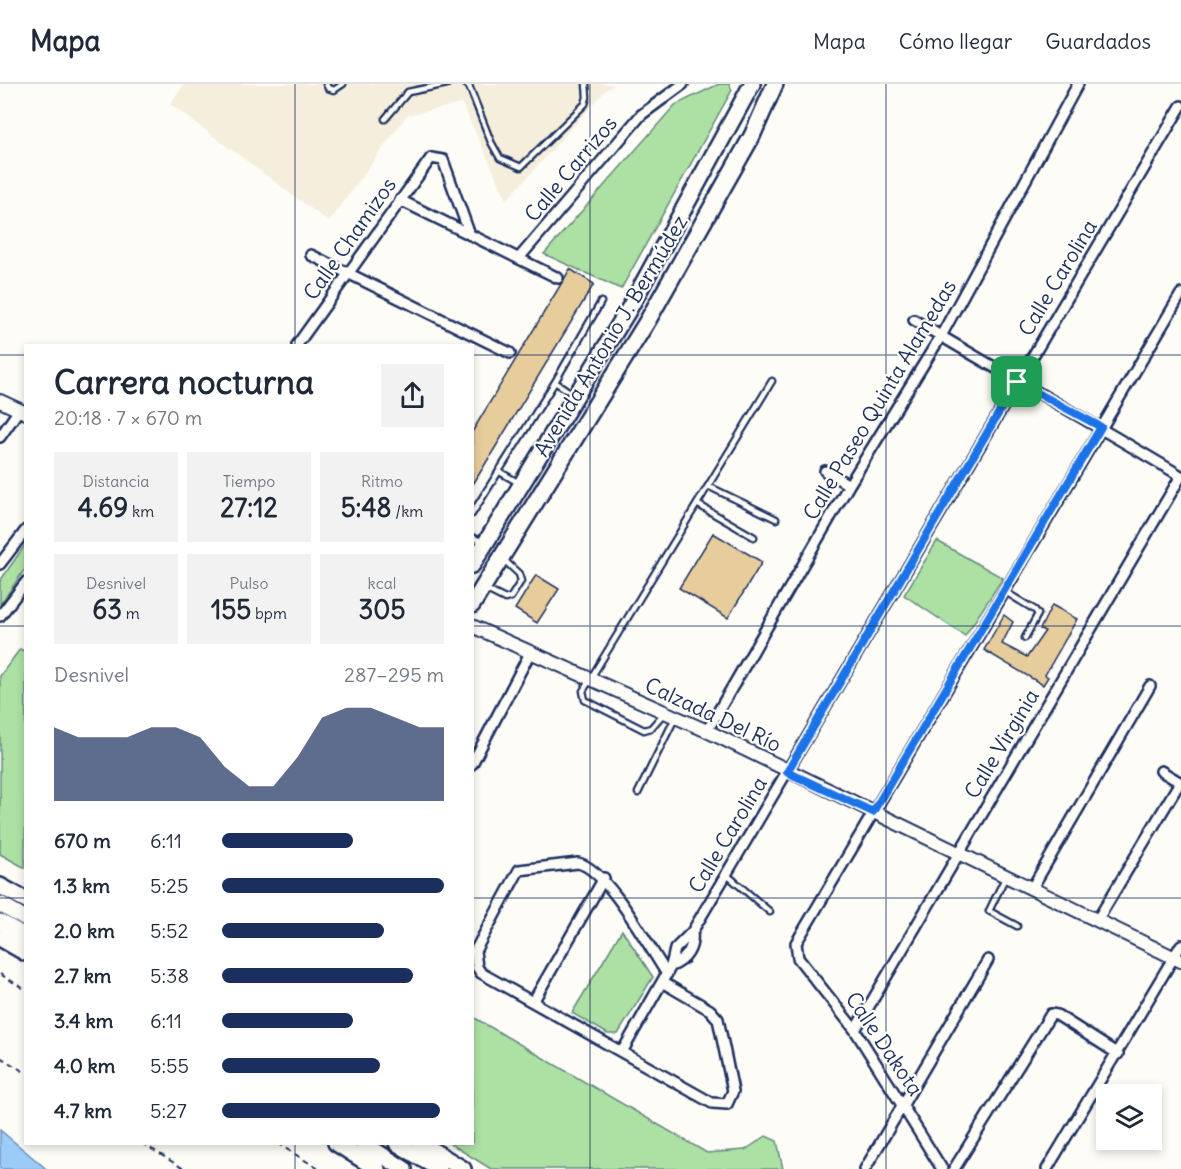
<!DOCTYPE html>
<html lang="es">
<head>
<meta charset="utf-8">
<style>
	body { margin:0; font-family:Delius,sans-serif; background:#f2f2f3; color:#1f2937; height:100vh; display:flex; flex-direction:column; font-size:22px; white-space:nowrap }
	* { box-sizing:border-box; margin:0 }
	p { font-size:20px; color:#747a83 }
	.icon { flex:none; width:33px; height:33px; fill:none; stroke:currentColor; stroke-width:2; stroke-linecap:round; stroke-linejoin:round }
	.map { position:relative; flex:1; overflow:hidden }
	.details { position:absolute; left:24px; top:260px; width:450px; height:801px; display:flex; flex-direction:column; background:#fff; border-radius:0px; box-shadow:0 3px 9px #0003 }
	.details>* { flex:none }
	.controls { position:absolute; left:1096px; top:1000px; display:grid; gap:12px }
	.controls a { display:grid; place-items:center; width:66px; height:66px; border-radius:0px; background:#fff; box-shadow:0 3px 9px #0003; font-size:30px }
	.pin { position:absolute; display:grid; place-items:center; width:51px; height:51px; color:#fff; margin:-26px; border-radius:12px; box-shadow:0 3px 9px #0006 }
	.round { display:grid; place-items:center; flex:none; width:63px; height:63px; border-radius:0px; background:#f2f2f3 }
	.head { display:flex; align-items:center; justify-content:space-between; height:102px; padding:0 30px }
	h1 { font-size:33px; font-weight:800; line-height:45px }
	.figures { display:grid; grid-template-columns:repeat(3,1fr); gap:9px; height:102px; padding:6px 30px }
	.figures div { display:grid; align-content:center; border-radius:0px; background:#f2f2f3; text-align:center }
	.figures b { font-size:26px; font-weight:800 }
	.figures small { font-size:16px; font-weight:400 }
	.figures p { font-size:16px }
	.chart { height:168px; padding:12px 30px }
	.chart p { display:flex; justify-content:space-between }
	.chart svg { width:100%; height:108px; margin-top:6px; fill:#1b2f5e; opacity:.7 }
	ul { padding:0 30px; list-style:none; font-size:20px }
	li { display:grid; grid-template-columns:96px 72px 1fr; align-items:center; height:45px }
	li i { height:15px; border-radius:8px; background:#1b2f5e }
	header { display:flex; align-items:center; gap:36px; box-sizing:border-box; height:84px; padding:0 30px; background:#fff; border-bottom:2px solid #e0e1e3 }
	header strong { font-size:28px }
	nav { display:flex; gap:33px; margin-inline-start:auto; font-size:21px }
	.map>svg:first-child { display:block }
	.built { fill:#f6eedc }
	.green { fill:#ade1a3; stroke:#648880; stroke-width:1.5 }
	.water { fill:#9bccf7; stroke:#688dba; stroke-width:1.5 }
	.building { fill:#e7cc9c; stroke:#1b2f5e; stroke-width:1.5 }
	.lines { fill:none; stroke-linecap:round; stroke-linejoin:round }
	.service-casing { stroke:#1b2f5e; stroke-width:9 }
	.minor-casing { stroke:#1b2f5e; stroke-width:14 }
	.tertiary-casing { stroke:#1b2f5e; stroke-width:16 }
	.primary-casing { stroke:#1b2f5e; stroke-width:20 }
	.trunk-casing { stroke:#1b2f5e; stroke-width:20 }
	.path { stroke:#1b2f5e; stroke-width:2; stroke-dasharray:6 4.5; stroke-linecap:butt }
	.service { stroke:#fdfcf7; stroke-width:4.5 }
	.minor { stroke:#fdfcf7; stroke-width:9 }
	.tertiary { stroke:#fdfcf7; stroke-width:12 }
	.primary { stroke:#fdfcf7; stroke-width:15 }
	.trunk { stroke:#fdfcf7; stroke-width:15 }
	.route-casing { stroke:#fff; stroke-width:12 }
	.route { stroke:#1a73e8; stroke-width:8 }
	.grid { fill:none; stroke:#1b2f5e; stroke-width:1.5; stroke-opacity:0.55 }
	.labels { text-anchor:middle; stroke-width:4.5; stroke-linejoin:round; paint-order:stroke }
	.street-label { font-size:21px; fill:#1b2f5e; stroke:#fdfcf7 }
</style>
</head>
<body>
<header>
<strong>Mapa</strong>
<nav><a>Mapa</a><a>Cómo llegar</a><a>Guardados</a></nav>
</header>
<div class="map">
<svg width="1181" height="1085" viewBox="0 0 1181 1085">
	<rect width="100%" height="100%" fill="#fdfcf7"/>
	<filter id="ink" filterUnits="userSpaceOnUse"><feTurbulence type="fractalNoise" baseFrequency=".0167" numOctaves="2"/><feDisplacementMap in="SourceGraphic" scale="12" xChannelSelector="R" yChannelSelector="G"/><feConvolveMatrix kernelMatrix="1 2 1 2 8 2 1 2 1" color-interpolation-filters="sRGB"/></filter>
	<g filter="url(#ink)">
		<path class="built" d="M184,0h431l-9,6 -99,110 -45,-96 -55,11 -78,107 -159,-118z"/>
		<path class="green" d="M719,0h10l3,6 -111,199 -77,-35 131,-149z
			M937,457l66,37 -38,58 -61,-41z
			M25,461v24l-25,36v-24z
			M20,565l6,3 -1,216 -25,-14v-178z
			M622,846l31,47 -35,57h-10l-36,-21z
			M473,933l234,136 38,-3 21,-14 11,5 6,28h-292l-42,-26h23z"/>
		<path class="water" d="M0,1046l43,36 3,3h-46z"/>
		<path class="building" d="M570,185l24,15 -122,202v-54z
			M713,449l49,29 -34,56 -49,-30z
			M536,491l23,14 -22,34 -22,-14z
			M1052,521l25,14 -32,56 3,2 -5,8 -59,-35 20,-35 9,7 -11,22 25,13 18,-26 -5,-2z"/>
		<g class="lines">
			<defs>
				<path id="service" d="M326,0l2,4 6,2 9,-6
					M466,0l3,2 22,56 9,16 21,9 64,-63 2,-7 -1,-13
					M385,35l23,-27 39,-8
					M555,298l46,-80
					M500,388l19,11
					M708,402l68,33
					M697,420l57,33
					M472,430l83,-132 18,12
					M472,453l11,5
					M485,505l20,10 6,-2 10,-16 -2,-7 -15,-14
					M1004,507l31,19 3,4 -13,24
					M665,628l-14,16 -7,2 -59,-30 -2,-9 189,-310
					M638,709l37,-75
					M726,790l44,38
					M1005,794l-16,33 28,15"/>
				<path id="minor" d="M400,116l158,78
					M311,171l199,98
					M519,174l122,-143 42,-31
					M914,236c88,53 179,103 267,156
					M297,261l134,-187 12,2 27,75
					M0,353l19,-27
					M825,387l24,14
					M0,480l26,-34
					M0,532l26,-34
					M707,647l142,-246 92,-149 137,-252
					M472,680l58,-111
					M1161,687l20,12
					M1032,804l118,-202
					M1098,835l82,-137
					M671,882c15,-5 23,-18 21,-34
					M662,898l48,28 8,9 15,72 -6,13 -15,-1 -231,-130 -4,-6 -2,-16 44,-81 59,-7c29,6 71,84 89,111
					M533,918l71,-124
					M855,946l326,-554
					M622,968l49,-86 4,-17 17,-17 489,-826
					M865,1085l123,-209
					M942,1085l-87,-139 -57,-72 -2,-15 385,-649
					M954,1085l97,-155 6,1 61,39
					M1047,1085l134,-224"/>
				<path id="tertiary" d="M0,317l26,12
					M472,542l235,105 474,230"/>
				<path id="primary" d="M472,481l157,-256 123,-225
					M472,521l176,-285 104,-184 23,-52"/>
				<path id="trunk" d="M0,802l26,14
					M0,820l26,15
					M0,838l26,15
					M0,854l26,15
					M336,1059l41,26
					M363,1059l41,26
					M397,1059l42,26
					M420,1059l43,26"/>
			</defs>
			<use href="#service" class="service-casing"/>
			<use href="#minor" class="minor-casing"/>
			<use href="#tertiary" class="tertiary-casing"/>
			<use href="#primary" class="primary-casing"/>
			<use href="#trunk" class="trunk-casing"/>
			<path class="path" d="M0,890l26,16
				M0,973l26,16
				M142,1059l42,26
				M277,1059l42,26"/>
			<use href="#service" class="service"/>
			<use href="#minor" class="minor"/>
			<use href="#tertiary" class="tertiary"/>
			<use href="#primary" class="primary"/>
			<use href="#trunk" class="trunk"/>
		</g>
	</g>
	<g class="lines" filter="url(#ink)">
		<defs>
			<path id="route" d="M1017,298l84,45 -228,385 -86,-40z"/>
		</defs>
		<use href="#route" class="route-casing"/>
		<use href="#route" class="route"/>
	</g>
	<path class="grid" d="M295,0v261M590,0v1085M886,0v1085M0,271h26M472,271h709M0,542h26M472,542h709M0,814h26M472,814h709M295,1059v26"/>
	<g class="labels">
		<g class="street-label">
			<text transform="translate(571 85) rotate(-50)" y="7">Calle Carrizos</text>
			<text transform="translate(350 155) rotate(-55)" y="7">Calle Chamizos</text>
			<text transform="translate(1058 194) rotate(-59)" y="7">Calle Carolina</text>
			<text transform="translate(611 252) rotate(-59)" y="7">Avenida Antonio J. Bermúdez</text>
			<text transform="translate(880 316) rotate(-59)" y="7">Calle Paseo Quinta Alamedas</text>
			<text transform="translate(713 631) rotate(25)" y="7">Calzada Del Río</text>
			<text transform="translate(1002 660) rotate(-59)" y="7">Calle Virginia</text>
			<text transform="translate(728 751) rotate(-59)" y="7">Calle Carolina</text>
			<text transform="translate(884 960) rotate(56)" y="7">Calle Dakota</text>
		</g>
	</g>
</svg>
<div class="controls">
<a><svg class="icon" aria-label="layers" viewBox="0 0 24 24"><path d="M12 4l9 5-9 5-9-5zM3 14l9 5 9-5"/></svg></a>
</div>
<div class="pin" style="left:1017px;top:298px;background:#1e9e55"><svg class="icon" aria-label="arrive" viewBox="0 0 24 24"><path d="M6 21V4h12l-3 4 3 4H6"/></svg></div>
<section class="details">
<div class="head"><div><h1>Carrera nocturna</h1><p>20:18 · 7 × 670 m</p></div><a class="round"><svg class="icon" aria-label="share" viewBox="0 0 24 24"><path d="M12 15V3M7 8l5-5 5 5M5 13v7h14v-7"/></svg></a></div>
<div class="figures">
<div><p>Distancia</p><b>4.69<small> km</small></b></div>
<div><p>Tiempo</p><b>27:12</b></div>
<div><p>Ritmo</p><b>5:48<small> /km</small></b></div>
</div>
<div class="figures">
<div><p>Desnivel</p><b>63<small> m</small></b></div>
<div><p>Pulso</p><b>155<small> bpm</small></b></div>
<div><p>kcal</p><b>305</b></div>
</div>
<div class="chart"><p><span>Desnivel</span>287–295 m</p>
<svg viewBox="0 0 160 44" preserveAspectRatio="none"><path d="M0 44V14L10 18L20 18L30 18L40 14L50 14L60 18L70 30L80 38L90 38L100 26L110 10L120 6L130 6L140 10L150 14L160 14V44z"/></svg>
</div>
<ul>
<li><b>670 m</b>6:11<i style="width:59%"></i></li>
<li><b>1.3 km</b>5:25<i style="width:100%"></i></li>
<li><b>2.0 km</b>5:52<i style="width:73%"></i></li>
<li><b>2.7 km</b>5:38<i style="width:86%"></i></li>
<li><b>3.4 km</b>6:11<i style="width:59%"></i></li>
<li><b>4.0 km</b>5:55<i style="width:71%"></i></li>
<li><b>4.7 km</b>5:27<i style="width:98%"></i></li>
</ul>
</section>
</div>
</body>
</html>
